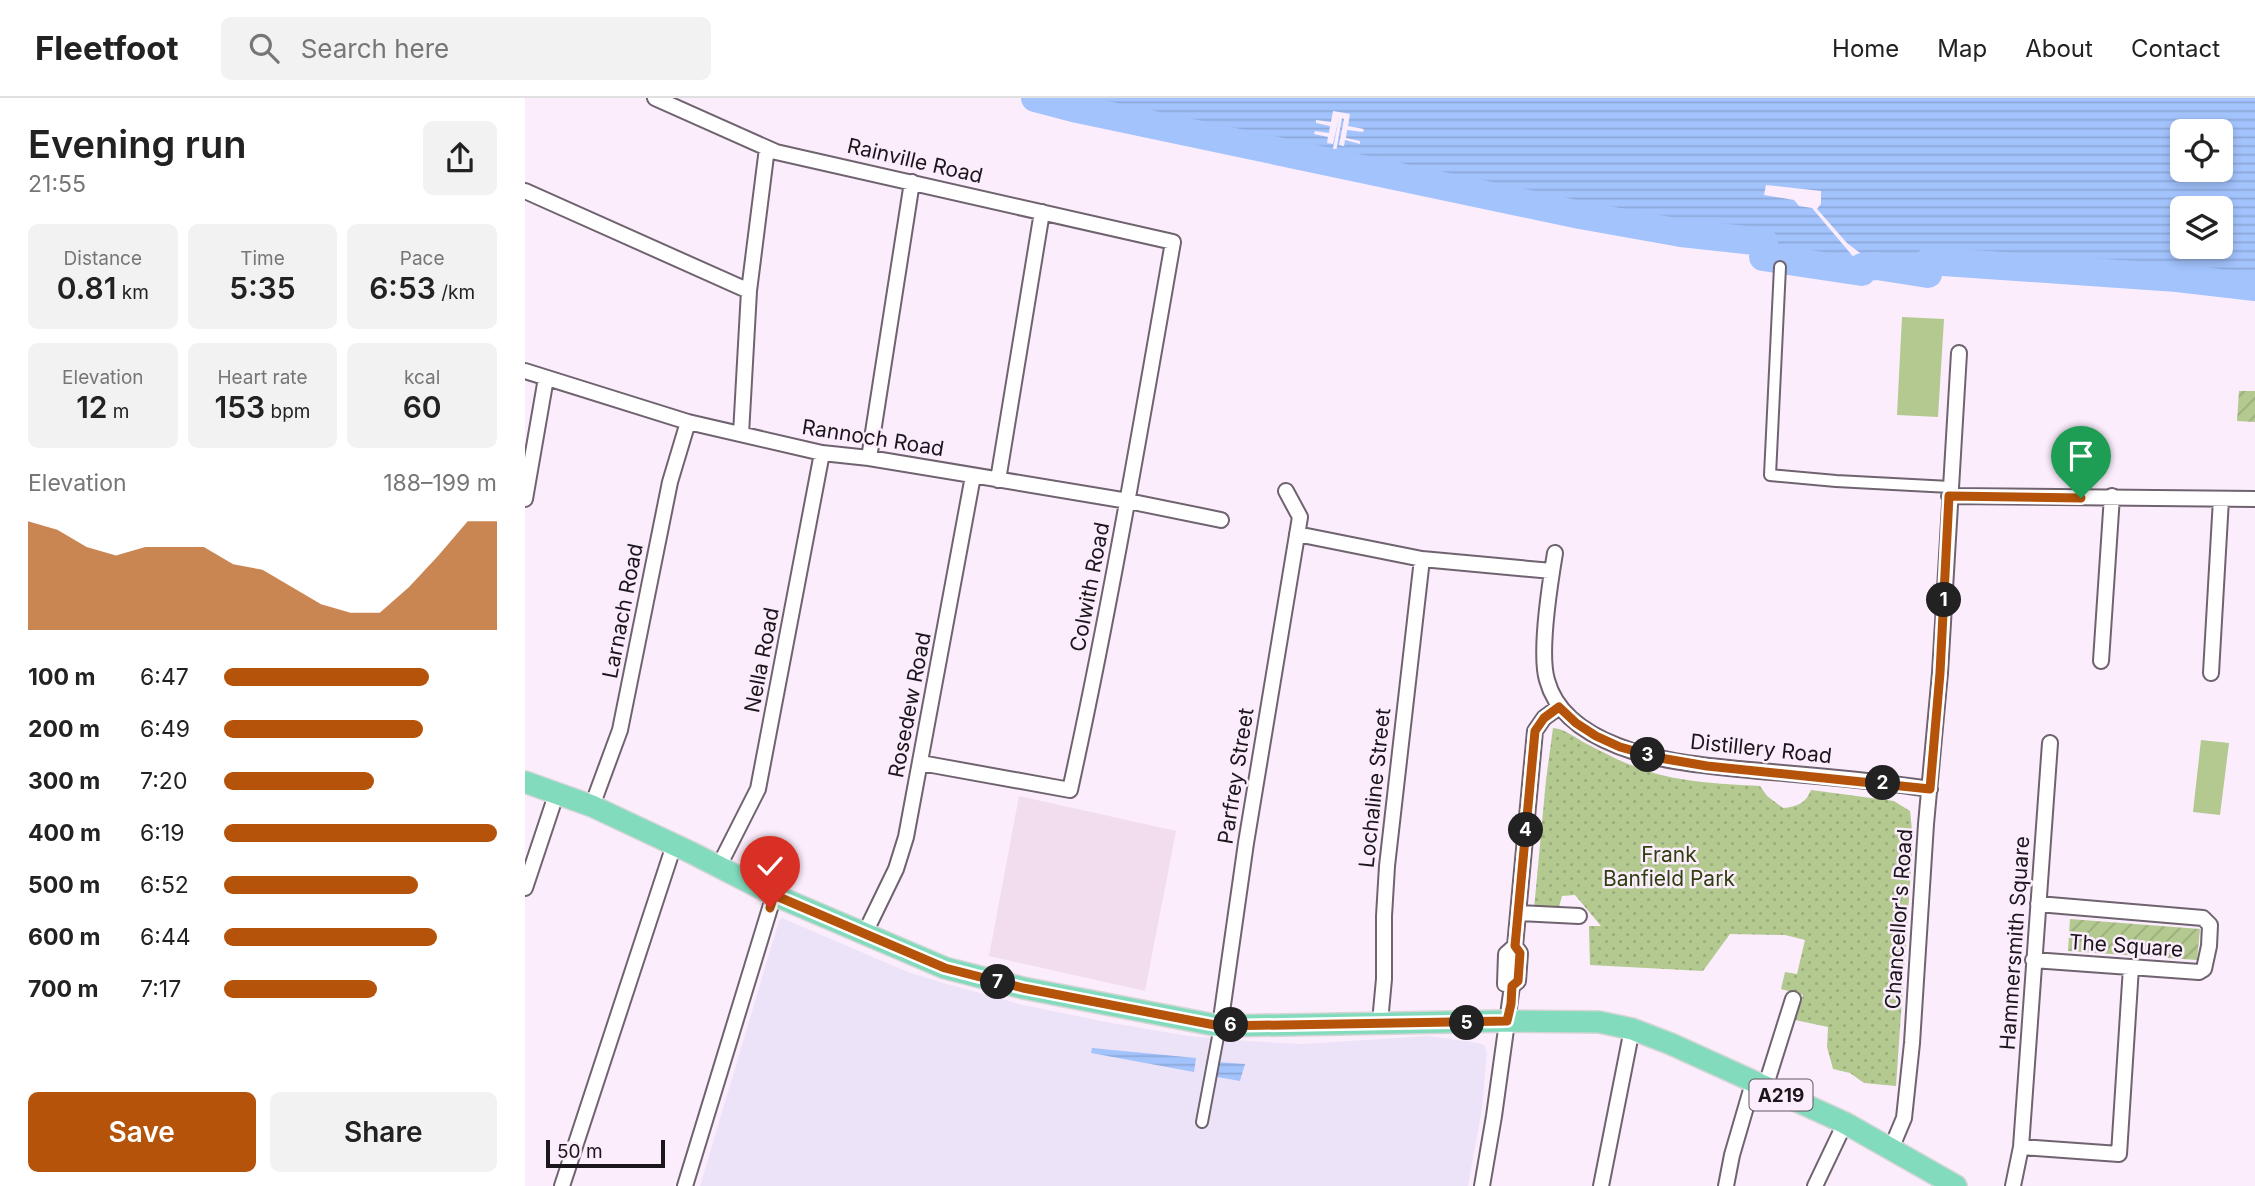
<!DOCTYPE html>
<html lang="en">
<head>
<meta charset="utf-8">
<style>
	body { margin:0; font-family:Inter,sans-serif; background:#f2f2f2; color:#222; height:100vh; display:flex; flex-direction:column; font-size:26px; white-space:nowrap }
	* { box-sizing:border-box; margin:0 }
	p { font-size:23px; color:#767676 }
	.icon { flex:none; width:38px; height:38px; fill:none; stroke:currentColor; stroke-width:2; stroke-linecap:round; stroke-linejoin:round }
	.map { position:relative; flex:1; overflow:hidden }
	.panel { display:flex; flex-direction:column; background:#fff; width:525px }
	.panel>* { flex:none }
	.buttons { position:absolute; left:1645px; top:21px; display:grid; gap:14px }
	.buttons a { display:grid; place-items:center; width:63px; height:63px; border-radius:10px; background:#fff; box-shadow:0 4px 10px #0003; font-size:35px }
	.scale { position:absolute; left:21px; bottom:18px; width:119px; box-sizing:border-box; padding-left:7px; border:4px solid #1b161b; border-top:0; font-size:19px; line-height:24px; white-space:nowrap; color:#1b161b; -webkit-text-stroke:5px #fbedfc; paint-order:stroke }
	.pin { position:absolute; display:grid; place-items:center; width:60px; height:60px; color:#fff; margin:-72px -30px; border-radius:50% 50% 50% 0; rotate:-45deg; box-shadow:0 0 7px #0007 }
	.pin .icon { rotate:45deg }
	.km { position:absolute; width:35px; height:35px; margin:-18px; border-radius:50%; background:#222; color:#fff; font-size:19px; line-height:35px; text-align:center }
	.round { display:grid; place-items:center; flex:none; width:74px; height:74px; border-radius:10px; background:#f2f2f2 }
	.overview { display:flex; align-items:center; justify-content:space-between; height:119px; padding:0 28px }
	h1 { font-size:38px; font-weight:600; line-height:52px }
	.metrics { display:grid; grid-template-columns:repeat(3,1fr); gap:10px; height:119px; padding:7px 28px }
	.metrics div { display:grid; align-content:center; border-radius:10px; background:#f2f2f2; text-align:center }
	.metrics b { font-size:30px; font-weight:600 }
	.metrics small { font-size:19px; font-weight:400 }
	.metrics p { font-size:19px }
	.chart { height:196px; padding:14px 28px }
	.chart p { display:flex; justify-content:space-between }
	.chart svg { width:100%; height:126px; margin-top:7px; fill:#b45309; opacity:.7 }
	.button { display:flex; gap:14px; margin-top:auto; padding:14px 28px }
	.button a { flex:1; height:80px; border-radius:10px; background:#b45309; color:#fff; font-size:28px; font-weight:600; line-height:80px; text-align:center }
	.button a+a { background:#f2f2f2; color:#222 }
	ul { padding:0 28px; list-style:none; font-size:23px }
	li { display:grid; grid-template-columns:112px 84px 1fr; align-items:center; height:52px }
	li i { height:18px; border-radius:9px; background:#b45309 }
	header { display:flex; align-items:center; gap:42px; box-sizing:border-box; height:98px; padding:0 35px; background:#fff; border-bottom:2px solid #e0e0e0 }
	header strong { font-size:33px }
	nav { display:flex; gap:38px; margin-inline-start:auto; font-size:24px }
	.search { width:490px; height:63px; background:#f2f2f2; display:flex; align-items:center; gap:18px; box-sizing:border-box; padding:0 24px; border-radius:10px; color:#767676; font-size:26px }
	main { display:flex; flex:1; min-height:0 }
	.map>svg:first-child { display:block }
	.education { fill:#f2ddec }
	.medical { fill:#ede3f8 }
	.park { fill:url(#park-dots) }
	.garden { fill:url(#garden-furrows) }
	.pitch { fill:#b3c990 }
	.water { fill:url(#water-rules); fill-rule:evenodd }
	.pier { fill:#fbedfc }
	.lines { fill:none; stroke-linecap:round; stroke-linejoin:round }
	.river { stroke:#a3c3fd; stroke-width:28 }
	.pedestrian-casing { stroke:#6f636f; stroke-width:14 }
	.minor-casing { stroke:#6f636f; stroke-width:18 }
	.primary-casing { stroke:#d6d5d6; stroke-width:24 }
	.pedestrian { stroke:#fff; stroke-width:10 }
	.minor { stroke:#fff; stroke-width:14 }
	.primary { stroke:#83dbbe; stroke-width:21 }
	.route-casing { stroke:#fff; stroke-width:14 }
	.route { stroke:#b45309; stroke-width:9 }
	.labels { text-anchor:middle; stroke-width:5; stroke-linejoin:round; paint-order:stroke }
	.shield { fill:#fbedfc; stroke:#5e565e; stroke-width:2 }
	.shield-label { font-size:19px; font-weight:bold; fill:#1b161b }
	.street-label { font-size:21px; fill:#1b161b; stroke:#fbedfc }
	.park-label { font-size:21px; fill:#303f10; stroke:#fbedfc }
</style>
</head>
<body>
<header>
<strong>Fleetfoot</strong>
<div class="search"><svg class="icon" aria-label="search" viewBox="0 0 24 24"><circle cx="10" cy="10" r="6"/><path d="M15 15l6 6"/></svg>Search here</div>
<nav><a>Home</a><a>Map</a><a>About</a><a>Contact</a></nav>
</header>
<main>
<section class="panel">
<div class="overview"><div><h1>Evening run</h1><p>21:55</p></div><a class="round"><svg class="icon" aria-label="share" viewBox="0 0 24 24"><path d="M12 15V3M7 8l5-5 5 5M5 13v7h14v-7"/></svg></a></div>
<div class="metrics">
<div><p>Distance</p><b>0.81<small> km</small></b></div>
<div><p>Time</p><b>5:35</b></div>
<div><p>Pace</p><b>6:53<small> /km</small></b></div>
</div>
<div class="metrics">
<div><p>Elevation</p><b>12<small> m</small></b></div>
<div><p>Heart rate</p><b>153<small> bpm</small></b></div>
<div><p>kcal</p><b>60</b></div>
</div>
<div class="chart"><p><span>Elevation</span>188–199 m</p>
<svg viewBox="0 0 160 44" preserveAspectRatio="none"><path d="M0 44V6L10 9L20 15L30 18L40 15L50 15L60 15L70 21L80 23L90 29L100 35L110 38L120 38L130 29L140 18L150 6L160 6V44z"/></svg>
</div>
<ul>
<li><b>100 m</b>6:47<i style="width:75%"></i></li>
<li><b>200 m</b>6:49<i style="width:73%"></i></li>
<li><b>300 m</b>7:20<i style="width:55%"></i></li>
<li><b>400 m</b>6:19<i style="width:100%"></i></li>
<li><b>500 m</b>6:52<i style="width:71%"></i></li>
<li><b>600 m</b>6:44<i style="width:78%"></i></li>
<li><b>700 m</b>7:17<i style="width:56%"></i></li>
</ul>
<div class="button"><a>Save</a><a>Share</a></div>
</section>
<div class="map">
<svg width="1730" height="1088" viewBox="0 0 1730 1088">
	<defs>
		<pattern id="park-dots" width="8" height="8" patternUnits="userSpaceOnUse" patternTransform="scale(1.75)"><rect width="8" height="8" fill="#b3c990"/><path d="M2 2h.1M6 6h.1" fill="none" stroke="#99ac7c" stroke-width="1.8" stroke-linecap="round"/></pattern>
		<pattern id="garden-furrows" width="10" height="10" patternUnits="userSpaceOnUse" patternTransform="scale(1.75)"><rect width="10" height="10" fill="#b3c990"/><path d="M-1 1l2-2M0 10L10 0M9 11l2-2" fill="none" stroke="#99ac7c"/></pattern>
		<pattern id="water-rules" width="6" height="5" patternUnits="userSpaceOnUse" patternTransform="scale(1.75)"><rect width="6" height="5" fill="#a3c3fd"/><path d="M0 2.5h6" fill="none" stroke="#8ca7d8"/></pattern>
	</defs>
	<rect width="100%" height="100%" fill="#fbedfc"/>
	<path class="education" d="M494,698l157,35 -31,160 -156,-35z"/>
	<path class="medical" d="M257,820l126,54 32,10 83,23 83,17 83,14 59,5 55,3 125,-8 51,7 5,2 3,7 -5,56 -14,78h-768l79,-265z"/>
	<path class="park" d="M1028,630c13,1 22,10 34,16 16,8 32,17 49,23 38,15 84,17 124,19l7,10 16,12c14,-1 23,-5 28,-18l83,11 16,10 3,29 -17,246 -32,-3 -14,-10 -17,-4 -6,-22 1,-20 -33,-7 8,-25 -22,-6 4,-17 12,2 8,-34 -20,-5 -55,-1 -27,37 -113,-6 -1,-39h12l-26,-31 -13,1 -4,15 -24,-2 12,-129z"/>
	<path class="garden" d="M1714,293h16v31l-18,-1z
		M1545,821l130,10 -3,31 -129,-9z"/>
	<path class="pitch" d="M1377,219l42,2 -6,98 -41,-2z
		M1676,642l28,3 -9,72 -27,-3z"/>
	<path class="water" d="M510,0h1220v189l-78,-9 -247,-17 -2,13 -51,-8 -14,1 -1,5 -99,-15 1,-15 -83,-9 -101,-18 -507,-107zM1657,33h39v39h-39zM1657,110h39v39h-39z
		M567,950l104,10 -2,14 -103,-19z
		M691,964l29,2 -5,17 -28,-5z"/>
	<path class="pier" d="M808,13l17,3 -2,12 16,3 -1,3 -16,-2 -1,8 14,3v3l-15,-4 -1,6 -5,-1 5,-26 -2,-1 -8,45h-4l9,-45 -6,26 -6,-1 1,-6 -14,-3 1,-3 14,2 1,-7 -14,-3v-3l15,2z
		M1241,87l55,6v13l-4,5 30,34 30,23 -15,1 -50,-59 -13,-2 -5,-6 -30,-5z"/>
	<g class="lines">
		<path class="river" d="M510,0l38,10 507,107 101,18 83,9 -1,15 99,15v-5l15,-1 51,8 1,-13 248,17 78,9"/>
		<defs>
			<path id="pedestrian" d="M1255,169l-10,208 66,6 114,6
				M677,1024l18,-96"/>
			<path id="minor" d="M130,0l121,54 397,90c-32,183 -63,366 -103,548l-149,-27
				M0,93l224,100
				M0,273l163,51 134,31 47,5 259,43 93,19
				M216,336l8,-143 18,-143
				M344,360l43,-276
				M473,382l44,-268
				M1424,398l306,3
				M0,401l21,-121
				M772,436l125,25 130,12
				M1030,455c-5,30 -16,100 -8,127 9,34 40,54 71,66 38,15 81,19 121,23 63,6 128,10 191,20
				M1576,563l11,-165
				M1686,575l10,-174
				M67,708l28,-76 50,-248 18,-60
				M194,768l39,-77 64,-336
				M0,790l32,-96
				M993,815l61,3
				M339,837l32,-66 10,-32 67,-361
				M1508,862l166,12 5,-3 5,-23 1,-21 -7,-7 -165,-14
				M987,888l-7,-2 1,-30 9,-8
				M855,924l4,-43v-63l3,-50 35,-307
				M695,928l26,-183 54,-326 -14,-26
				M1240,990l28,-89
				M1496,1049l98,7 12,-187
				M1366,1051l13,-31 8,-75 14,-219 14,-151 19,-320
				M37,1088l112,-341
				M160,1088l89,-291
				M957,1088l12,-70 18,-130 6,-5 2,-28 -5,-7 20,-215 9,-13 15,-11
				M1076,1088l31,-157
				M1201,1088l6,-31 21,-72
				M1290,1088l30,-63
				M1488,1088l8,-39 29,-404"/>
			<path id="primary" d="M0,684l67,24 100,47 82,42 171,73 78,20 197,38 287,-5 92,1 33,7 39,15 174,79 111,63"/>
		</defs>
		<use href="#pedestrian" class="pedestrian-casing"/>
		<use href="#minor" class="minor-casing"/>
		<use href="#primary" class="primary-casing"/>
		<use href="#pedestrian" class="pedestrian"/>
		<use href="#minor" class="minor"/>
		<use href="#primary" class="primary"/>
	</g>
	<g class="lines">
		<defs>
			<path id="route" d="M245,810l4,-13 171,73 78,20 197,38 287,-5 4,-17 1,-18 6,-5 2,-28 -5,-7 20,-215 9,-13 15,-11 17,16 20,13 24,11 40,11 47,8 223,23 10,-116 9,-177 132,2"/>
		</defs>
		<use href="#route" class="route-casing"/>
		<use href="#route" class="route"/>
	</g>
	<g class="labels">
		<rect class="shield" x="1224.5" y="981.5" width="63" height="31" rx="5"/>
		<g class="shield-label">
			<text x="1256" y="1004">A219</text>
		</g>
		<g class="street-label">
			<text transform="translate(390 63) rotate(13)" y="7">Rainville Road</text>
			<text transform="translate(348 340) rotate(9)" y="7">Rannoch Road</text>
			<text transform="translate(565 489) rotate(-79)" y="7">Colwith Road</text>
			<text transform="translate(98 513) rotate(-79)" y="7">Larnach Road</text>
			<text transform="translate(237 562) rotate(-79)" y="7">Nella Road</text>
			<text transform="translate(385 607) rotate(-79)" y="7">Rosedew Road</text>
			<text transform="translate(1236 651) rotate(6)" y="7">Distillery Road</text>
			<text transform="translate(711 678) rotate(-81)" y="7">Parfrey Street</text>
			<text transform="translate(850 690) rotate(-84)" y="7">Lochaline Street</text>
			<text transform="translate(1374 821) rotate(-86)" y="7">Chancellor's Road</text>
			<text transform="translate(1490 845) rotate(-86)" y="7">Hammersmith Square</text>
			<text transform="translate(1601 848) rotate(4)" y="7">The Square</text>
		</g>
		<g class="park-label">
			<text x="1144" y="764">Frank<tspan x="1144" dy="24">Banfield Park</tspan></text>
		</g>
	</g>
</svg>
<div class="buttons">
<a><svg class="icon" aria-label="locate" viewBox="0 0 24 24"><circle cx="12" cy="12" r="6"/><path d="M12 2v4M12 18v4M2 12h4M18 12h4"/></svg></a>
<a><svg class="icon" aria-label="layers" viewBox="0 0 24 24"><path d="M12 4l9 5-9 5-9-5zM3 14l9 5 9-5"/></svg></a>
</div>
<div class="scale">50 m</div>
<div class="pin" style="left:1556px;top:400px;background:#1e9e55"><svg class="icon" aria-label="arrive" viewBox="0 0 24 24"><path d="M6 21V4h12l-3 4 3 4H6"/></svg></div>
<div class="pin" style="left:245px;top:810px;background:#d93025"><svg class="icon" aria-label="check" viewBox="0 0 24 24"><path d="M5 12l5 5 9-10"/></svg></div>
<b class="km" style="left:1419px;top:502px">1</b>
<b class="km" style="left:1358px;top:685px">2</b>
<b class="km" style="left:1123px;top:657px">3</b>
<b class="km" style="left:1001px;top:732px">4</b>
<b class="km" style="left:942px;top:925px">5</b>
<b class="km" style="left:706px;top:927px">6</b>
<b class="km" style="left:473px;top:884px">7</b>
</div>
</main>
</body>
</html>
